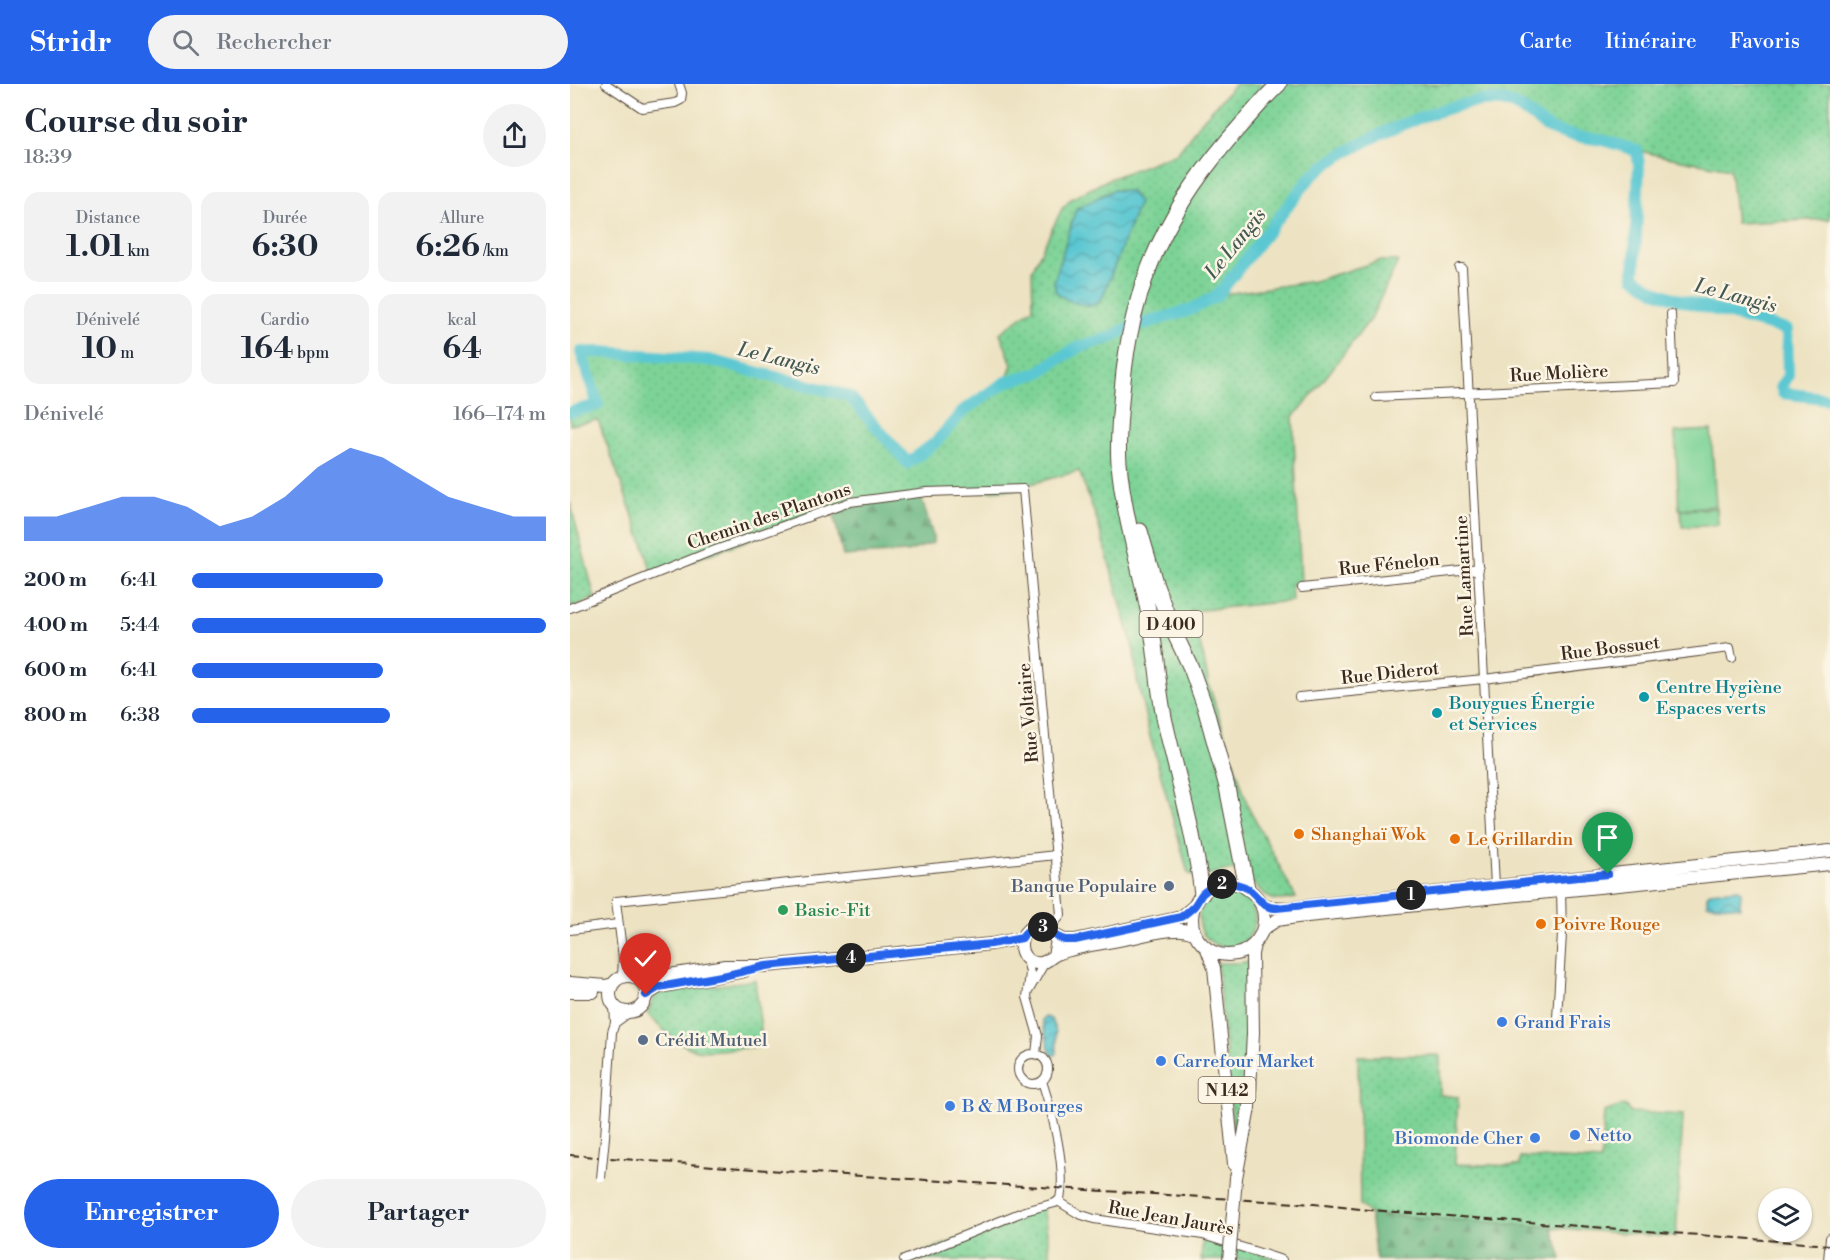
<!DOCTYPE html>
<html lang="fr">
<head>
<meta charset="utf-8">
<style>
	body { margin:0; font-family:"Libre Bodoni",serif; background:#f2f2f3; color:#1f2937; height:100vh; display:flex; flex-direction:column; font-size:22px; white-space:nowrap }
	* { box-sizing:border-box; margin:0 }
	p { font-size:20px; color:#747a83 }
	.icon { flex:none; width:33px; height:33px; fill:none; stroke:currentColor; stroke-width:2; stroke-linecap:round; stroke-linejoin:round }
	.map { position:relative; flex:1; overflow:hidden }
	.sheet { display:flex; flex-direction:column; background:#fff; width:570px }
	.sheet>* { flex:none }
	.tools { position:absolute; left:1188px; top:1104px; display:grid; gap:12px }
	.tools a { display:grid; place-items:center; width:54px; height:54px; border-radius:50%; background:#fff; box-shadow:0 2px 4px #0004; font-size:30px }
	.pin { position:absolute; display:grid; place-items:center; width:51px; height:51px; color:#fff; margin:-62px -26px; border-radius:50% 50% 50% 0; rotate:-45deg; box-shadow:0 0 6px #0007 }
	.pin .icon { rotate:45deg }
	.km { position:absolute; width:30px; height:30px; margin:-15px; border-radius:50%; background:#222; color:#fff; font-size:16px; line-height:30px; text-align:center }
	.round { display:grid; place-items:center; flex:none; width:63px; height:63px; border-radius:32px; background:#f2f2f3 }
	.summary { display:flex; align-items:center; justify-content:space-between; height:102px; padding:0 24px }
	h1 { font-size:33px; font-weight:800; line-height:45px }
	.metrics { display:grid; grid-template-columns:repeat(3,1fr); gap:9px; height:102px; padding:6px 24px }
	.metrics div { display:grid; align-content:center; border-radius:15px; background:#f2f2f3; text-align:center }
	.metrics b { font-size:30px; font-weight:800 }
	.metrics small { font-size:16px; font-weight:400 }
	.metrics p { font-size:16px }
	.chart { height:168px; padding:12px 24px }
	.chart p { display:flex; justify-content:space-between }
	.chart svg { width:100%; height:108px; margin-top:6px; fill:#2563eb; opacity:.7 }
	.primary-button { display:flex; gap:12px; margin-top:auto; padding:12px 24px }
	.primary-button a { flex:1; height:69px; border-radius:36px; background:#2563eb; color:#fff; font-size:24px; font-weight:800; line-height:69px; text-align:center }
	.primary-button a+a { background:#f2f2f3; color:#1f2937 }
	ul { padding:0 24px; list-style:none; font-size:20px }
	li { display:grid; grid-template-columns:96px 72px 1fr; align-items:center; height:45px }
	li i { height:15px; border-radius:8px; background:#2563eb }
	header { display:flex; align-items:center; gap:36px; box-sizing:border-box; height:84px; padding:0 30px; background:#2563eb; color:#fff }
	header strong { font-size:28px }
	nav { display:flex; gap:33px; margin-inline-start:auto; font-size:21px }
	.search { width:420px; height:54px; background:#f2f2f3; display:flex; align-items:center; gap:15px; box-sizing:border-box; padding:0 21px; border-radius:33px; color:#747a83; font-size:22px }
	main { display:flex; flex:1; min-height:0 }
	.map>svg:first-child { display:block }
	.green { fill:url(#green-dots); stroke:#5c7e5a; stroke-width:1.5 }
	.forest { fill:url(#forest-firs); stroke:#50704f; stroke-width:1.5 }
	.pitch { fill:#7dd397; stroke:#5c7e5a; stroke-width:1.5 }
	.water { fill:url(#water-waves); stroke:#4a7878; stroke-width:1.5 }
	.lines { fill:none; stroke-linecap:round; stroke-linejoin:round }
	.river { stroke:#5ac7d2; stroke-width:12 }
	.street-casing { stroke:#564637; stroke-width:10 }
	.primary-casing { stroke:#564637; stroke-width:14 }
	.highway-casing { stroke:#564637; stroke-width:17 }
	.street { stroke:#fff; stroke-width:8 }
	.primary { stroke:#fff; stroke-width:12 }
	.highway { stroke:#fff; stroke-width:15 }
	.rail { stroke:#3b2a1e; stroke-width:2; stroke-dasharray:9 4.5; stroke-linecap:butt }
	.street-bridge-casing { stroke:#564637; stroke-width:10; stroke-linecap:butt }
	.primary-bridge-casing { stroke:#564637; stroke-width:14; stroke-linecap:butt }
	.street-bridge { stroke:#fff; stroke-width:8 }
	.primary-bridge { stroke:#fff; stroke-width:12 }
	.route-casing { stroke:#fff; stroke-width:12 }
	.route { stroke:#2563eb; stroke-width:8 }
	.culture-dot { fill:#0f9aa8; stroke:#fcf5e5; stroke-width:2 }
	.food-dot { fill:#e8710a; stroke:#fcf5e5; stroke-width:2 }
	.service-dot { fill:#5c6f8a; stroke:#fcf5e5; stroke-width:2 }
	.leisure-dot { fill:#2e9e5b; stroke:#fcf5e5; stroke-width:2 }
	.shop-dot { fill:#3f7fe0; stroke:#fcf5e5; stroke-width:2 }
	.labels { text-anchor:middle; stroke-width:5; stroke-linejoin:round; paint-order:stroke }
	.shield { fill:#fcf5e5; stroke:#75675a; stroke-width:1.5 }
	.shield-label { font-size:16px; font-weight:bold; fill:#3b2a1e }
	.street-label { font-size:18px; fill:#3b2a1e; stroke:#fcf5e5 }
	.culture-label { font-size:18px; fill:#0d838f; stroke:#fcf5e5; text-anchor:start }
	.food-label { font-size:18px; fill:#c56008; stroke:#fcf5e5; text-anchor:start }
	.service-label { font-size:18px; fill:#4e5e75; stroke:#fcf5e5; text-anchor:end }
	.leisure-label { font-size:18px; fill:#27864d; stroke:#fcf5e5; text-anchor:start }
	.shop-label { font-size:18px; fill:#366cbe; stroke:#fcf5e5; text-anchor:start }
	.water-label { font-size:20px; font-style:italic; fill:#445954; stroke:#fcf5e5 }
</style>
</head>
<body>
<header>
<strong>Stridr</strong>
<div class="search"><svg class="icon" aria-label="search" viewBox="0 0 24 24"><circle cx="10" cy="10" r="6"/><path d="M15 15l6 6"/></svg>Rechercher</div>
<nav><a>Carte</a><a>Itinéraire</a><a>Favoris</a></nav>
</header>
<main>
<section class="sheet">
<div class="summary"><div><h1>Course du soir</h1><p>18:39</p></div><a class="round"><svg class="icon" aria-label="share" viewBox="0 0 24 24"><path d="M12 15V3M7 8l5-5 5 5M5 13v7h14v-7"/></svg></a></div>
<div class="metrics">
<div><p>Distance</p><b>1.01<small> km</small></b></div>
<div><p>Durée</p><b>6:30</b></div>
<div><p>Allure</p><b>6:26<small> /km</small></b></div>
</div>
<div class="metrics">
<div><p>Dénivelé</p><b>10<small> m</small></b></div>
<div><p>Cardio</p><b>164<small> bpm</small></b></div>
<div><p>kcal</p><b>64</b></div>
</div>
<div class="chart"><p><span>Dénivelé</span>166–174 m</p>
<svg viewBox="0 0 160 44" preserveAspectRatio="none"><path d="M0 44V34L10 34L20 30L30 26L40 26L50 30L60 38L70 34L80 26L90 14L100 6L110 10L120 18L130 26L140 30L150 34L160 34V44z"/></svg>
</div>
<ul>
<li><b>200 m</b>6:41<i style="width:54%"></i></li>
<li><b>400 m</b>5:44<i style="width:100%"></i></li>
<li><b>600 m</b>6:41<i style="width:54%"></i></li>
<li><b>800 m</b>6:38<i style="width:56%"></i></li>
</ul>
<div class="primary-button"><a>Enregistrer</a><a>Partager</a></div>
</section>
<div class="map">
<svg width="1260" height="1176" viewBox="0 0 1260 1176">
	<defs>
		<pattern id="green-dots" width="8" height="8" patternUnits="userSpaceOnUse" patternTransform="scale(1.5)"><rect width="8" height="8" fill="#7dd397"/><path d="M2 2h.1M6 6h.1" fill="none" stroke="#6db582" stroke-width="1.8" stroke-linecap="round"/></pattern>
		<pattern id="forest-firs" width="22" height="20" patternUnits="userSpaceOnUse" patternTransform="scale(1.5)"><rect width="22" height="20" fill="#66b580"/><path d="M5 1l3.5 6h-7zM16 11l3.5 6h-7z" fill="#559368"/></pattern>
		<pattern id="water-waves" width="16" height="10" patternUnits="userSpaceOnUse" patternTransform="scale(1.5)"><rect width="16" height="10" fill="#5ac7d2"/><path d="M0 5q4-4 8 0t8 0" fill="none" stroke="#4ca2aa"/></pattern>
	</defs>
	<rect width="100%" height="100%" fill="#fcf5e5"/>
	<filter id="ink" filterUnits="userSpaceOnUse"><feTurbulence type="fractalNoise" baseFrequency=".0167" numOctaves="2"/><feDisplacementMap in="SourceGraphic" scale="12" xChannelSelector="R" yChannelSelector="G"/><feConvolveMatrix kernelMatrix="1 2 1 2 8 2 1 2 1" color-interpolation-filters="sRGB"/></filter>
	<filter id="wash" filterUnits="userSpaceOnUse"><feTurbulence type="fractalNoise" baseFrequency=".008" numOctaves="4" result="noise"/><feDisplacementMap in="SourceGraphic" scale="24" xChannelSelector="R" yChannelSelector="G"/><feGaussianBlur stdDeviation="1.35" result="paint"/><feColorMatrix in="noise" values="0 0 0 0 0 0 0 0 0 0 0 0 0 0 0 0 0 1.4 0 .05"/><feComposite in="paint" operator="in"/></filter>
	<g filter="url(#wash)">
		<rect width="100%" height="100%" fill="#ede3c3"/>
		<path class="green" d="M665,0h595v135l-94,4 -6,-54c-31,-6 -63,-11 -94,-19 -10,-2 -20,-6 -31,-9 -17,-5 -36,-6 -53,-12 -17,-6 -28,-23 -47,-28 -44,-9 -165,46 -196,78l-91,116 96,-14 65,-20h19l-27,57 -68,89 -10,9 8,167 -10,1 1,17 -101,10 13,48 5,27 39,120 48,92c-7,1 -17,4 -24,1 -10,-4 -24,-22 -31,-31l-46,9 -7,-4 -39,-140 -12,-54 -3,-28 -37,-131 -18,-49 -49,13 -7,5 -158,9 -213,77 -7,-26 -47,-129 -28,5v-13l27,-7 -16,-53h20l108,8 137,35 7,4 55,64 28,-21 28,-32 42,-28 6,-18 -12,-31 33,-25 -1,-38 30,-61 9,-10 36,-19 70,-27 23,-30z
			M0,418l25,96 -25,10z
			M629 835a28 28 0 1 1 56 0a28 28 0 1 1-56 0Z
			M679,877l2,56 -8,112 -10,-1 -16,-165h22z
			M185,896l8,66c-13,1 -57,7 -67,4 -16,-4 -39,-24 -48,-37l7,-19z
			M870,971v40l18,2 -3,67 64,2 1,-9 81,4 3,-49 20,-7 7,7 52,3 -7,122 -306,-23 -10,-9 -2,-149z
			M473,1122l8,54h-147z
			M633,1151l79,25h-81z"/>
		<path class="forest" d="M351,412l12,40v7l-26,9 -64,4 -10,-45 33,-10z
			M800,1130l182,13 10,32 -186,1z"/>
		<path class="pitch" d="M1141,346l5,76 -37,3 -4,-77z
			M1147,424l1,17 -36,2 -1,-17z"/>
		<path class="water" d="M543,106l17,1 9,11 -36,94 -7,9c-15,1 -29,-3 -40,-13l-2,-10 22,-73z
			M1169,805l2,3 -1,15 -33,-3v-8l3,-4z
			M476,933l5,2 5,13 1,21 -3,3 -4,-4 -8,-30v-3z"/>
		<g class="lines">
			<path class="river" d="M0,328l28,-7 -17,-53h20l108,8 137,35 6,4 56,64 28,-21 28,-32 42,-28 32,-9 17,-12 24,-14 33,-10 11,-7 67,-20 27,-14 92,-117c31,-32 153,-88 197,-77 17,4 28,18 42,26 16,8 37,9 54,12 12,3 23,7 35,11l2,14 -5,112 21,14 21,8 111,31 1,46 -7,10 2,7 47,6"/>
		</g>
	</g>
	<g filter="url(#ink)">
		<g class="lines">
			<defs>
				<path id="street" d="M36,0l36,24 33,-5 6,-3 1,-7 -3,-9
					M889,184h3l33,617
					M806,313l298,-14 -3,-69
					M732,504l177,-19
					M0,524l137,-55 143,-51 77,-10 96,-3 38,426 -8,10 -6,4
					M729,613l185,-18 246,-31 2,10
					M0,846l48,-6
					M457,875l3,14 -3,24 11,39 -2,18
					M53,877l11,16
					M52,893l1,-19 -7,-57 440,-46
					M459,906l16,-28
					M44,921l1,18
					M987,934l5,-84 -1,-44
					M448 985a15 15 0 1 1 30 0a15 15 0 1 1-30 0Z
					M35,1053l7,-105 3,-9 15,-11
					M488,1117l21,13 15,5 109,16 79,25
					M334,1176l121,-49 30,-8 5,-4c7,-31 -8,-87 -18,-118
					M1258,1176l2,-22"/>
				<path id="primary" d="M622 835a36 36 0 1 1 72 0a36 36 0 1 1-72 0Z
					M691,820l6,3 22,1 541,-57
					M693,845l14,-9 20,-3 533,-53
					M484,851l10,5h11l98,-21 8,-2 13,-11
					M637,865l7,19 20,196
					M484,871l3,-14 -8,-11c-32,-17 -39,36 -8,33 7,-1 10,-7 16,-9 23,-9 49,-11 73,-16 15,-3 31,-8 46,-8 6,-1 12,1 18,3
					M40 910a18 18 0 1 1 36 0a18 18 0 1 1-36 0Z
					M69,896l86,-14h41l225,-22 31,-6
					M0,899l36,3 7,-2
					M0,908h23
					M76,911l13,-8 85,-16
					M666,1094l13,-70 4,-75 -1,-79 2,-9"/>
				<path id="highway" d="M570,447l16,55 17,44 18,38 14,39 22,80 20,101
					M632,810c-7,-59 -24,-115 -37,-172 -6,-28 -8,-57 -12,-85 -9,-59 -29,-115 -34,-174 -2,-24 1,-48 3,-72 9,-110 47,-186 120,-267 12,-13 24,-28 37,-40"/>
			</defs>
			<use href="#street" class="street-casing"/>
			<use href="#primary" class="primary-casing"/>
			<use href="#highway" class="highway-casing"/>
			<use href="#street" class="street"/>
			<use href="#primary" class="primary"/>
			<use href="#highway" class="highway"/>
			<path class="rail" d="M0,1071l211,16 533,33 56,6 460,35"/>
			<defs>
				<path id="street-bridge" d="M31,1094l4,-41"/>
				<path id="primary-bridge" d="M659,1176l7,-82"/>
			</defs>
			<use href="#street-bridge" class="street-bridge-casing"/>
			<use href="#primary-bridge" class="primary-bridge-casing"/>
			<use href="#street-bridge" class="street-bridge"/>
			<use href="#primary-bridge" class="primary-bridge"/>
		</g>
	</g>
	<g class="lines" filter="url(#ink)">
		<defs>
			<path id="route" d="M76,911l13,-8 68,-12 39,-9 225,-22 31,-6c16,-26 27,-1 43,2 3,0 6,0 10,0l106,-23c5,-4 11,-8 14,-12 3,-4 5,-9 8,-12 15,-13 38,-13 51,1 9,9 10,13 22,14l332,-34"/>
		</defs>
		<use href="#route" class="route-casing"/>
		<use href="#route" class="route"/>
	</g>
	<g class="culture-dot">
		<circle cx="1074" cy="613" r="6"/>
		<circle cx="867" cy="629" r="6"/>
	</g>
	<g class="food-dot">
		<circle cx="729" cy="750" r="6"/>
		<circle cx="885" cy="755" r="6"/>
		<circle cx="971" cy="840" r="6"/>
	</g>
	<g class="service-dot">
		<circle cx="599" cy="802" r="6"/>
		<circle cx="73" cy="956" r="6"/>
	</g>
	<circle class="leisure-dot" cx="213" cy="826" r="6"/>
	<g class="shop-dot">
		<circle cx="932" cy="938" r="6"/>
		<circle cx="591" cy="977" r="6"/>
		<circle cx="380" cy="1022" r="6"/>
		<circle cx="1005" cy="1051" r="6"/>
		<circle cx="965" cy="1054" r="6"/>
	</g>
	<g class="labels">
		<g class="shield">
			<rect x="569.5" y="527" width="63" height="26" rx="4.5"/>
			<rect x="628.5" y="993" width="57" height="26" rx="4.5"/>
		</g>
		<g class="shield-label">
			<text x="601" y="546">D 400</text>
			<text x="657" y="1012">N 142</text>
		</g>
		<g class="street-label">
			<text transform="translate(989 289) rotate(-3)" y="6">Rue Molière</text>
			<text transform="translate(199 432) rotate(-19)" y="6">Chemin des Plantons</text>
			<text transform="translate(819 480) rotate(-6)" y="6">Rue Fénelon</text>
			<text transform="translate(894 492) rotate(-93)" y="6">Rue Lamartine</text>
			<text transform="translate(1040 564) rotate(-7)" y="6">Rue Bossuet</text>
			<text transform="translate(820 589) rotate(-6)" y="6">Rue Diderot</text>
			<text transform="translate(458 629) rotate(-95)" y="6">Rue Voltaire</text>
			<text transform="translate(601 1134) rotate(10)" y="6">Rue Jean Jaurès</text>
		</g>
		<g class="culture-label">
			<text x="1086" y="609">Centre Hygiène<tspan x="1086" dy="21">Espaces verts</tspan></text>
			<text x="879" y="625">Bouygues Énergie<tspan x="879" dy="21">et Services</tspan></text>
		</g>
		<g class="food-label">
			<text x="741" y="756">Shanghaï Wok</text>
			<text x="897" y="761">Le Grillardin</text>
			<text x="983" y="846">Poivre Rouge</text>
		</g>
		<g class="service-label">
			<text x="587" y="808">Banque Populaire</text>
			<text x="85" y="962" text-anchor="start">Crédit Mutuel</text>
		</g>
		<g class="leisure-label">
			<text x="225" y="832">Basic-Fit</text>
		</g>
		<g class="shop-label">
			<text x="944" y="944">Grand Frais</text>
			<text x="603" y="983">Carrefour Market</text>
			<text x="392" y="1028">B &amp; M Bourges</text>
			<text x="1017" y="1057">Netto</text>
			<text x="953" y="1060" text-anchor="end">Biomonde Cher</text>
		</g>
		<g class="water-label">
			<text transform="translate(665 159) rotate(-51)" y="7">Le Langis</text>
			<text transform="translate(1166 211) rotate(15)" y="7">Le Langis</text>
			<text transform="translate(209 274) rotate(14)" y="7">Le Langis</text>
		</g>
	</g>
</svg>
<div class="tools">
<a><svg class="icon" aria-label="layers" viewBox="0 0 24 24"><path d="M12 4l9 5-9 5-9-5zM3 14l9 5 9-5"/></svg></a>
</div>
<div class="pin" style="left:1038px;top:790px;background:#1e9e55"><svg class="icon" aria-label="arrive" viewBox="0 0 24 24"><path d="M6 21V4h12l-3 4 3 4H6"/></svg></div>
<div class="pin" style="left:76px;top:911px;background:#d93025"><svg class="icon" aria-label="check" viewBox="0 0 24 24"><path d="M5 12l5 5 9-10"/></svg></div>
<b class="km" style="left:841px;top:811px">1</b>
<b class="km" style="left:652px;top:800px">2</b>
<b class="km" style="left:473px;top:843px">3</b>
<b class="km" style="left:281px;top:874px">4</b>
</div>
</main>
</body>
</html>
